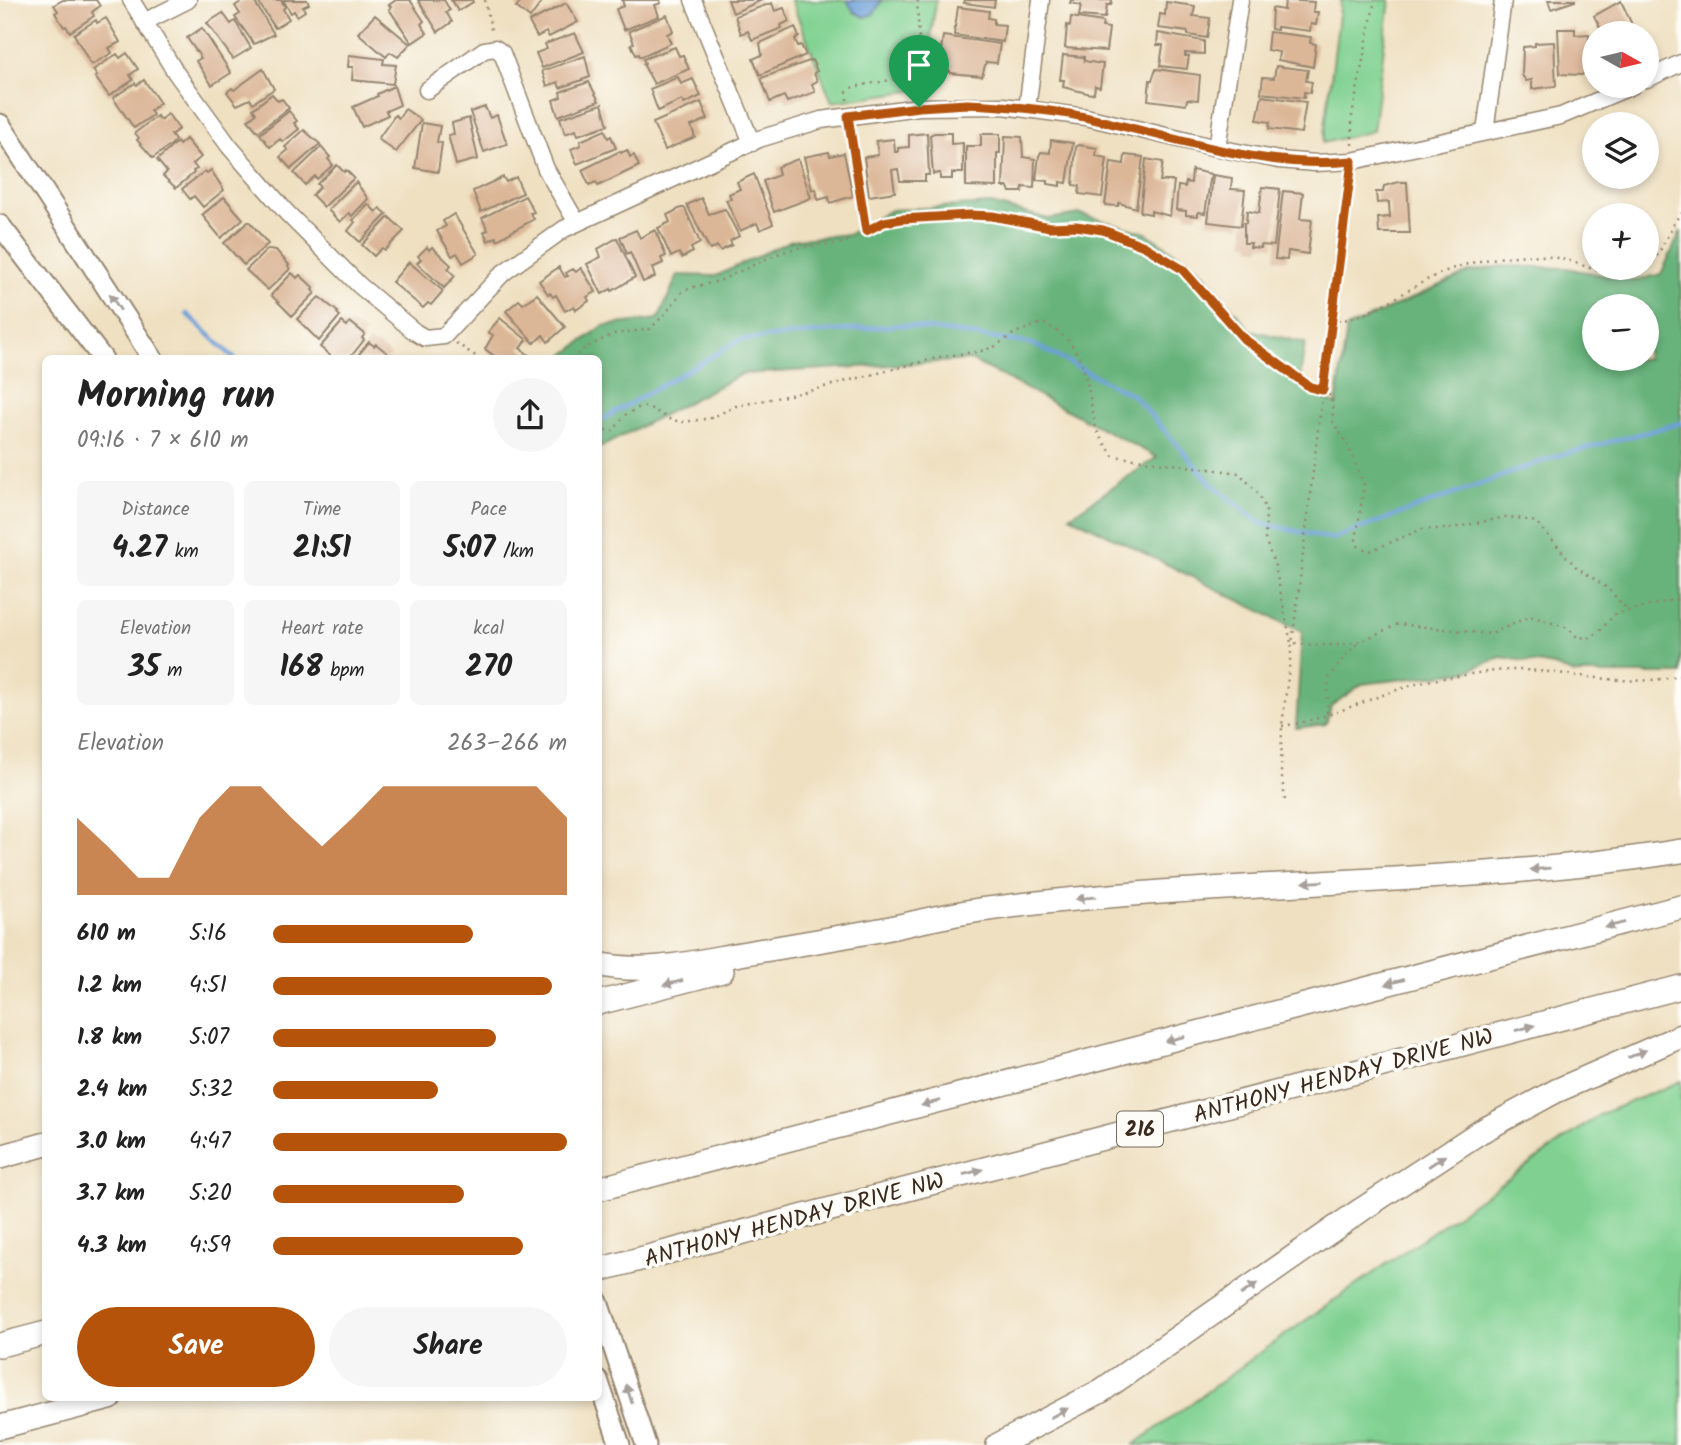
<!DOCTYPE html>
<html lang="en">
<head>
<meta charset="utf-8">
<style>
	body { margin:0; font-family:Kalam,sans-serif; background:#f6f6f6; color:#222; height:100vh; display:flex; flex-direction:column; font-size:26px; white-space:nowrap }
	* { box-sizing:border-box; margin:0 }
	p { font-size:23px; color:#767676 }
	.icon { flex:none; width:38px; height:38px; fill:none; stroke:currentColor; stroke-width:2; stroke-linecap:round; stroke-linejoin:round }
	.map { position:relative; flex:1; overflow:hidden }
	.drawer { position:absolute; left:42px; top:355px; width:560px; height:1046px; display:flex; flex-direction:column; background:#fff; border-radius:10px; box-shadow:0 4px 10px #0003 }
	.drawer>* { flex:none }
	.needle { width:46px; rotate:98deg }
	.tools { position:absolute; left:1582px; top:21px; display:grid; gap:14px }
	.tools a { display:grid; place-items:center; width:77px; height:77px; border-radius:50%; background:#fff; box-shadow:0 4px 10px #0003; font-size:35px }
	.pin { position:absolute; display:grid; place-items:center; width:60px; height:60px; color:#fff; margin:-72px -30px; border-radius:50% 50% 50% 0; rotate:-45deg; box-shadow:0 0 7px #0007 }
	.pin .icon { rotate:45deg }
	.round { display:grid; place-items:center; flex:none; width:74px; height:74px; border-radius:37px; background:#f6f6f6 }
	.overview { display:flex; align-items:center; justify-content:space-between; height:119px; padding:0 35px }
	h1 { font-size:38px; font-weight:600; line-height:52px }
	.stats { display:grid; grid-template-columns:repeat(3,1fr); gap:10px; height:119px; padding:7px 35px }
	.stats div { display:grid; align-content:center; border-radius:10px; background:#f6f6f6; text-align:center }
	.stats b { font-size:30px; font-weight:600 }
	.stats small { font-size:19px; font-weight:400 }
	.stats p { font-size:19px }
	.chart { height:196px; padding:14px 35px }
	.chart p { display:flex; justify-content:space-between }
	.chart svg { width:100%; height:126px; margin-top:7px; fill:#b45309; opacity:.7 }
	.action { display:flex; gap:14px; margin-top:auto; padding:14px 35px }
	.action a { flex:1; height:80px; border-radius:42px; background:#b45309; color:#fff; font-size:28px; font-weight:600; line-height:80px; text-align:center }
	.action a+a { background:#f6f6f6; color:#222 }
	ul { padding:0 35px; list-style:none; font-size:23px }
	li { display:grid; grid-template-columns:112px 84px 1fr; align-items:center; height:52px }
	li i { height:18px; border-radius:9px; background:#b45309 }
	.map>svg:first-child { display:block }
	.green { fill:#80d191; stroke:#5e7e58; stroke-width:2 }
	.forest { fill:#68b37b; stroke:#526e4c; stroke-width:2; fill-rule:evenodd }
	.water { fill:#6c9fd8; stroke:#54647b; stroke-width:2 }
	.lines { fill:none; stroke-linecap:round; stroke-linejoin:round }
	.stream { stroke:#6c9fd8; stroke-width:4.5 }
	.building { fill:#dbb697 }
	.minor-casing { stroke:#958570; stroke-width:19 }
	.major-casing { stroke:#958570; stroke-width:23 }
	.highway-casing { stroke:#958570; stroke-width:26 }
	.path { stroke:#958570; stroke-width:2.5; stroke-dasharray:2 5; stroke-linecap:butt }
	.minor { stroke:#fff; stroke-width:16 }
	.major { stroke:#fff; stroke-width:19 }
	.highway { stroke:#fff; stroke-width:23 }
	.oneway { fill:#a79f9a }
	.route-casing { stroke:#fff; stroke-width:14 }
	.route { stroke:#b45309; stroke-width:9 }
	.labels { text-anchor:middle; stroke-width:7; stroke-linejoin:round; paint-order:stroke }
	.shield { fill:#fdfcf7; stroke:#75695f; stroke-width:2 }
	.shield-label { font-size:21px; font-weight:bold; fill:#3b2a1e }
	.street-label { font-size:23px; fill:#3b2a1e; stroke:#fdfcf7 }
</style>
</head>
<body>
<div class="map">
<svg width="1681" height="1445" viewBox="0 0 1681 1445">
	<rect width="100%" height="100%" fill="#fdfcf7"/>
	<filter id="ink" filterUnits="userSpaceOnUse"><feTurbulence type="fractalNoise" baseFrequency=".0143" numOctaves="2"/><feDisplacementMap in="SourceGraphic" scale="14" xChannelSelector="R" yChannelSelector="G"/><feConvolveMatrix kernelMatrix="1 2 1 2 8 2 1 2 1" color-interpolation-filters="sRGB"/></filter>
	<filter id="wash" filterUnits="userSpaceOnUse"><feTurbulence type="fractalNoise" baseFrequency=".00686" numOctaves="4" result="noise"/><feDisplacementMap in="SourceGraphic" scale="28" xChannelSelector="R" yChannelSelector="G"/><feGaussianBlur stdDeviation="1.57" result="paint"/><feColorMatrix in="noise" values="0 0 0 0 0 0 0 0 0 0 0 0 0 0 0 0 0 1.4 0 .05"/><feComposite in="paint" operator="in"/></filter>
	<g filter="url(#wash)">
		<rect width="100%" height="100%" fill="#efe0c1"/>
		<path class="green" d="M791,0h145l-12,89 -92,13z
			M1341,0h49l-17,131 -50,12z
			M1681,1081v364h-547l145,-106 322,-225z"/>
		<path class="forest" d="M991,204l57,15 32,-5 66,19 56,38 48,59 55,13 -6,42 37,20 11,-77 122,-56 33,-6 64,2 68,13 27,-7 20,-43v443h-106l-21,-8 -53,-9 -37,15 -102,12 -31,22 -5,18 -30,4 6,-96 -232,-116 87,-59 -186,-97 -229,14 -143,74 -1,-89h-39l44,-33 55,-7 20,-44 38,1 76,-36 57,-6 42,-24zM1594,306h53v53h-53z"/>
		<path class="water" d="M847,0h35l-8,14 -10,3 -10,-5z"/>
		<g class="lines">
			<path class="stream" d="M187,314l48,45
				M598,422l142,-82 160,-15 133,19 101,52 78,88 48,39 72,16 225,-83 124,-33"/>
		</g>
		<g id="blocks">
			<path class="building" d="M63,0h33l4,6 -8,6 2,4 -24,16 -4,-6 -2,1 -9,-14 3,-2 -4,-6z
				M244,0l10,1 20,33 -20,10 -19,-27 5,-3 -5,-8z
				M257,0h24l4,7 -2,2 6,10 -14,9z
				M283,0h24l2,4 -6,3 2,4 -8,5 -3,-5 -3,2z
				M396,0h14l14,21 -3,3 6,9 -15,10 -23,-34 2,-2 -2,-2z
				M418,0h26l6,10 -4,2 6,10 -14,10z
				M451,0h21l1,2 -15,9z
				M522,0h21l-13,18 -14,-11z
				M622,0h38l1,3 -6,2 4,11 -35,14 -8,-21 8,-3z
				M728,0h34l-29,13z
				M965,0h30l-1,7 -30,-4z
				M1071,0h41l-1,5h-4l-2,13 -26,-2 2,-11 -11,-2z
				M1285,0l29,2 -1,10h5l-2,13 -5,-1 -1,7 -33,-4v3l-6,-1 1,-21 12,2z
				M1548,0h27v1l-24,8z
				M1621,1l13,28 -9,4h-22l-9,-17z
				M1166,2l29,4 -2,10 17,2 -3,20 -19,-3v-3l-30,-4 2,-14 5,1z
				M566,3l12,19 -29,15 -3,-5 -9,5 -8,-15z
				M772,3l3,8 9,-3 5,13 -8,4 1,3 -30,12 -4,-9 -7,3 -6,-18z
				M958,7l31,4 -1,7 6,1v5l11,1 -2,17 -49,-7z
				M223,13l8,11 4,-3 16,27 -18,11 -26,-36z
				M375,15l35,29 -12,13 -8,-5 -4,5 -28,-24z
				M667,15l6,16 -6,3 4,9 -31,14 -1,-3 -3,1 -5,-11 3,-1 -5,-12z
				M1071,17l32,5 -1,5 7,1 -3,23 -41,-3 2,-23 3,1z
				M106,18l14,24 -11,6 3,5 -21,12 -17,-31 22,-14 1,3z
				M795,27l4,10 -4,2 3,7 3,-1 5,10 -46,20 -7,-16 9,-4 -2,-12z
				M202,28l29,45 -19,12 -16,-24 5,-3 -14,-20z
				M1558,29h17v6l14,-1v9h4l1,22 -10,1v7l-2,2 -22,-1z
				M1269,32l42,5 -1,6 6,1 -3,23 -35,-7 1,-8 -12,-2z
				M575,33l9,19 -42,16 -6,-15 11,-4 -2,-5z
				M1158,33l46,8v13l-19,-1v3h4l-2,13 -27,-3 3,-21h-6z
				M943,36l57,8 -3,19 -11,-1 -4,14 -32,-3v-2l-12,-2z
				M1554,42l2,44 -24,3v-9l-6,1 -4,-6 1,-28 12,-1v-3z
				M675,47l4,9 4,-1 6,14 -35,15 -11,-20 2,-1 -2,-4z
				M127,53l11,16 -8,6 3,5 -24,16 -14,-19 2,-1 -4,-6 24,-16 3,4z
				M349,55l35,4 -1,5 13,1 -3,19 -41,-4 1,-13h-5z
				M1063,55l21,2v4l19,3 -3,23 -5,-1 -1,7 -3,1 -28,-7 1,-7h-4z
				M585,56l5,21 -30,11 -2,-6 -11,4 -5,-15z
				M812,60l5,11 -3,2 3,8 -5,3 3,8 -28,10 -3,-6 -14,6 -9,-24z
				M1276,66l32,4 -2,11 6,1 -2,11 -6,-1v6l-43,-5 2,-16 11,1z
				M263,69l11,20 -21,14 -3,-4 -13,6 -10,-13 5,-4 2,2z
				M1156,69l44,6 -2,25 -11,-1 -1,6 -38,-5 2,-20h2z
				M678,77l3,7 12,-5 8,17 -17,8 -2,-4 -24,11 -8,-22z
				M144,80l16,23 -10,8 3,4 -19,13 -21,-30 22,-15 2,2z
				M589,82l10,19 -41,15 -5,-16 8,-3 -1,-5z
				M394,86l6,19 -14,6 2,4 -26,12 -9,-20 25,-11 -1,-2z
				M272,94l6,7 4,-2 7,9 -31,24 -10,-12 8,-7 -3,-4z
				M1262,96l44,6 -5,31 -32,-4 1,-7 -13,-2z
				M701,102l7,17 -17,7 4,11 -30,13 -12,-27z
				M602,104l6,21 -30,10 -2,-5 -11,4 -5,-16z
				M485,107l5,11 7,-3 10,29 -23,8 -14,-40z
				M405,109l16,11 -25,32 -18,-13 17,-24 4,3z
				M289,111l8,10 -3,2 5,6 -16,13 -3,-3 -10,8 -10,-13z
				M168,114l11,15 -8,6 4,5 -3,4 -19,14 -16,-18 2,-2 -4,-5 22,-17 3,4z
				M469,118l9,41 -22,6 -8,-30 6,-1 -2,-11z
				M422,123l18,3 -3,16 5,1 -4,29 -23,-4z
				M304,130l16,14 -29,25 -11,-12 8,-7 -3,-3z
				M605,130l3,8 3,-2 5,12 -39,16 -6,-15 10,-4 -1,-4z
				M927,133l2,42h-4v6h-25l-2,-12 -6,1 3,22 -26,4 -5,-39 14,-2 -2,-14 18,-2 1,13h3v-4l11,-1v-12z
				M934,133h17v11l12,-1v30h-11v6h-12v-6l-7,1 -3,-39z
				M981,134h19v19h-3v34l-31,-1v-40h15z
				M1005,136l17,1 1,20 12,2 -1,29 -11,-1 -1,5h-12l-2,-5h-5z
				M186,139l15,18 -8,7 4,5 -4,2 1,2 -18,15 -13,-12 4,-4 -10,-12 20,-18 2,3z
				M1051,140l22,3 -6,40 -7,-1v4l-12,-2v-3l-12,-1 3,-24 2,-4 9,1z
				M1079,145l18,3 -1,8 11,2 -5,39 -23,-3 1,-8 -7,-1 3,-38z
				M321,147l9,10 -2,2 5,6 -16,14 -2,-3 -10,9 -11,-12z
				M627,150l3,7 4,-2 5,11 -41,20 -2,-4 -7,3 -7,-15 38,-19 1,2z
				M829,152l1,4 14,-3 9,43 -23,7 -1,-6 -11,3 -2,-11 -4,1 -8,-33z
				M1125,155l18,2 -7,51 -17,-5 -1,3 -13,-1 6,-43 13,2z
				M798,159l13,39 -37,14 -11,-31 16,-6 -2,-8z
				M1146,159l17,3 -3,19h14l-4,35 -19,-5v3l-11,-2z
				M337,165l7,7 2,-2 8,8 -30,29 -12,-12 8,-8 -3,-3z
				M211,170l13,20 -21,17 -9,-11 -4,3 -8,-10 23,-18 2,2z
				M1192,170l19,4 -6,39 -7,-1v4l-12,-1v-4l-10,-1 2,-24 7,1 1,-5 5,1z
				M754,174l19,50 -13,6 -3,-7 -17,8 -14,-31 5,-1 -2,-5 11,-5 -3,-7z
				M1213,175l19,3 -1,11 14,1 -4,36 -33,-4z
				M503,177l3,5 10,-5 7,16 -42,19 -8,-21z
				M356,182l12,17 -16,17 -3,-3 -9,9 -12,-12z
				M1399,182h8l3,51h-31l-1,-15 12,-1 -1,-13v-2l-12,1 -1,-11h7l1,-6z
				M1262,187l18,2 -6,57 -13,-1v3l-11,-1 1,-4h-7v-20h2l1,-12 12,2z
				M1283,191l20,2 -3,26 12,1 -4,34 -20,-3 -1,9 -12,-1z
				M525,196l9,16 -4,1 4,6 -37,21 -1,-3 -8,4 -4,-9 4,-2 -6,-12z
				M224,197l19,22 -22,19 -19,-23z
				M701,198l8,16 16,-5 14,27 -9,5 2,4 -12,6 -3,-5 -7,4 -23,-45z
				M368,204l8,8 4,-4 7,6 -27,28 -12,-11 7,-9 -2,-2z
				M681,208h4l15,35 -9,5 2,4 -11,6 -3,-5 -8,4 -13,-29 12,-6 -3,-7z
				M454,214l24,40 -15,9 -6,-10 -5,3 -15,-25 9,-5 -3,-5z
				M389,217l15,14 -19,19 -3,-2 -8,8 -12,-11z
				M248,222h2l18,22 -24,21 -20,-22z
				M636,230l4,8 15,-8 11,26 -5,2 2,5 -11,5 3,9 -12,5 -13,-30 -3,2 -7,-17z
				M617,238l18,39 -23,14 -1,-2 -9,5 -15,-30 14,-7 -3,-8z
				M427,247l2,3 3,-3 19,18 -3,4 7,7 -11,12 -27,-25 4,-4 -3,-3z
				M268,249l8,1 13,15 -1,1 2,3 -22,21 -22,-20z
				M409,262l34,29 -12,14 -3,-2 -5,5 -31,-26z
				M559,267l6,10 3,-1 -2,-3 7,-4 3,3 5,-4 15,24 -9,5 2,4 -13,9 -2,-4 -9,5 -9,-16 -3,2 -3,-4 -2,1 -9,-13z
				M292,273l5,5 3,-3 14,13 -2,2 3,3 -23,23 -21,-21z
				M537,294l28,33 -17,15 -5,-7 -9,8 -28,-32 13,-11 4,4z
				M319,297l19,15 -1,1 3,3 -21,25 -22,-22z
				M500,318l27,22 -7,8 9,7 -4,4h-27l-13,-10 8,-14 -5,-3z
				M342,322l5,4 3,-4 15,12 -3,4 2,2 -15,19h-15l-14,-12z
				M369,342l5,4 2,-2 15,12 -3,3h-33z"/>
		</g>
	</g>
	<g filter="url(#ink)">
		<use href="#blocks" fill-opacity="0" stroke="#958570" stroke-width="2"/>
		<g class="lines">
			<defs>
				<path id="minor" d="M131,0l45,73 53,73 58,67 72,72 56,47 10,6 19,-2 59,-63 61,-44 195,-90 62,-19 98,-13 84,-1 83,11 131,31 62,12 36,3 37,-2 209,-45 71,-30
					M693,0l59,143
					M144,22l44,-22
					M1647,79l34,-16
					M427,90l57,-40 11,-2 7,5 44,116 31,54
					M1027,109l14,-109
					M1485,132l18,-132
					M1217,148l23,-148"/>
				<path id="major" d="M0,124l153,235
					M0,225l103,134
					M598,1302l48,143
					M598,1380l22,65"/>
				<path id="highway" d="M598,964c46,11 97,-2 142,-10 48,-8 97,-16 145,-25 34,-7 68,-16 103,-20 230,-31 464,-21 693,-58
					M598,1003l124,-32
					M0,1157l46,-13
					M598,1189l1083,-282
					M598,1270l1083,-283
					M0,1345l46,-12
					M0,1427l110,-29
					M998,1445l103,-54 260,-181 119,-78 76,-41 125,-55"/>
			</defs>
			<use href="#minor" class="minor-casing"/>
			<use href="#major" class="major-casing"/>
			<use href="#highway" class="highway-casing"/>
			<path class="path" d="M485,0l7,34
				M847,100v-8l4,-4c17,-5 37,-6 53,-12 24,-9 11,-55 14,-76
				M850,131l16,100
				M1352,145v-29l23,-116
				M1331,321c7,-1 15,-1 21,-3 31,-9 58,-31 87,-44 25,-11 51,-16 78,-18 16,-2 33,0 49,4 21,5 50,23 73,14 19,-8 29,-45 42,-61
				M456,343l24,16
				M572,359l13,-11 29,-14 36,-5 17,-17 14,-19 9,-5 29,-7 58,-27 19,-6 47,-5 15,-5 8,-7 18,-9 17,-3 91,-3 58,11 25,-1 28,4 41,16 39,23 61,70 66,48 13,3
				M1323,390l9,7 1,25 14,21 17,42 -8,55 3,7 11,4 52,-22h26l57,-12 12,1 19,4 39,44 31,21 22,23
				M598,429l15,2 12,-16 17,-9 10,3 19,11 13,2 27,-4 25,-12 69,-14 135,-35 41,-6 13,-4 21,-14 27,-10c47,19 44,65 54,105 3,10 12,19 17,28l126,17 19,20 8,17 -1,29 10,27 16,77 20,2h32l18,-4 37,-17 93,10 39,-18 38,12 9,9 11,1 10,-5 17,-19 66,-16
				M1327,713l2,-35 16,-22 13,-13
				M1282,726c58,-8 110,-42 169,-49 21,-3 43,-7 64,-7 55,0 112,20 166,5
				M1285,800l-4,-29 1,-45 67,-550"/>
			<use href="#minor" class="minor"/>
			<use href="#major" class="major"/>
			<use href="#highway" class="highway"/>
		</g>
		<defs><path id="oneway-solid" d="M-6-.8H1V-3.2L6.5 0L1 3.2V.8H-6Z" transform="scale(1.75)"/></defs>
		<g class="oneway">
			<use href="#oneway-solid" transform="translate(115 302) rotate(-123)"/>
			<use href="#oneway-solid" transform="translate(1540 869) rotate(175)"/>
			<use href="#oneway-solid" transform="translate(1313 882) rotate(177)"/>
			<use href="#oneway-solid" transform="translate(1086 898) rotate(174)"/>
			<use href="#oneway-solid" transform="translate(1615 925) rotate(165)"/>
			<use href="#oneway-solid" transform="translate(1395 982) rotate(165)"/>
			<use href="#oneway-solid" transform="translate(673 983) rotate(166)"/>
			<use href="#oneway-solid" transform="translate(1525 1028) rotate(-15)"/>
			<use href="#oneway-solid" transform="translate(1175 1039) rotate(165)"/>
			<use href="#oneway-solid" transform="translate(1637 1054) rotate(-23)"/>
			<use href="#oneway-solid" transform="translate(931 1103) rotate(165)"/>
			<use href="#oneway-solid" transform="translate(1437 1161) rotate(-33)"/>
			<use href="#oneway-solid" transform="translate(973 1172) rotate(-15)"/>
			<use href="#oneway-solid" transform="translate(1249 1289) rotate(-35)"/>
			<use href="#oneway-solid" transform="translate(629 1394) rotate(-108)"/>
			<use href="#oneway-solid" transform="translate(1059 1413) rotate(-28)"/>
		</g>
	</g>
	<g class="lines" filter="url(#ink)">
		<defs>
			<path id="route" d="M967,104c41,2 83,5 122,14 86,19 174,52 263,43l-29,229 -13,-3 -66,-48 -62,-70 -38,-23 -41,-16 -27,-4 -26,1 -58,-11 -22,-1 -69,4 -17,3 -18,9 -18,-115 71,-9z"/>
		</defs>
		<use href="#route" class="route-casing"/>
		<use href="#route" class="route"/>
	</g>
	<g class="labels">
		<rect class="shield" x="1117" y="1111.5" width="46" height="35" rx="5"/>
		<g class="shield-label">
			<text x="1140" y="1136">216</text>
		</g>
		<g class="street-label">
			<text transform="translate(1343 1075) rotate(-15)" y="8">ANTHONY HENDAY DRIVE NW</text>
			<text transform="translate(794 1219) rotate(-15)" y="8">ANTHONY HENDAY DRIVE NW</text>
		</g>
	</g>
</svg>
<div class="tools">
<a><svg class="needle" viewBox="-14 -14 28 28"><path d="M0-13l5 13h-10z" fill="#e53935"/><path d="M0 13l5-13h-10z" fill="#767676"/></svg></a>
<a><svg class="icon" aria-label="layers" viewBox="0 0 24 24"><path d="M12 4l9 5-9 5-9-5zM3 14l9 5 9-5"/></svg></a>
<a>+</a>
<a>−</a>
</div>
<div class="pin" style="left:919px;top:107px;background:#1e9e55"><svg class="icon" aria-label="arrive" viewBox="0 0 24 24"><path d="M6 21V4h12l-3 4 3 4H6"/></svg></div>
<section class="drawer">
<div class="overview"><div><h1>Morning run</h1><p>09:16 · 7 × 610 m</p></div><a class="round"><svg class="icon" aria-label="share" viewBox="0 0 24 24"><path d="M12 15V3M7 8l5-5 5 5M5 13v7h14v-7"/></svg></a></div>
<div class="stats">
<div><p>Distance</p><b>4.27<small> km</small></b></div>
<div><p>Time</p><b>21:51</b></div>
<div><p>Pace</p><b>5:07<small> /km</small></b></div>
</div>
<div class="stats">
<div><p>Elevation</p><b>35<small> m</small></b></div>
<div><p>Heart rate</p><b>168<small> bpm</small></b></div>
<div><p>kcal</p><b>270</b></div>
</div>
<div class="chart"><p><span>Elevation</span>263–266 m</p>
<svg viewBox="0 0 160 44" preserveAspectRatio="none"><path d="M0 44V17L10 27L20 38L30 38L40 17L50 6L60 6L70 17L80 27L90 17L100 6L110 6L120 6L130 6L140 6L150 6L160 17V44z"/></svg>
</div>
<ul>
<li><b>610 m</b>5:16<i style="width:68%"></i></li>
<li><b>1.2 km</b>4:51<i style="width:95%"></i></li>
<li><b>1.8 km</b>5:07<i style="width:76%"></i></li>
<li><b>2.4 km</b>5:32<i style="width:56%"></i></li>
<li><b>3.0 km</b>4:47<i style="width:100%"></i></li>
<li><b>3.7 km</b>5:20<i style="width:65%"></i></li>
<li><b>4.3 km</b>4:59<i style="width:85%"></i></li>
</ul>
<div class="action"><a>Save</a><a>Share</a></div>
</section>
</div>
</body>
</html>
